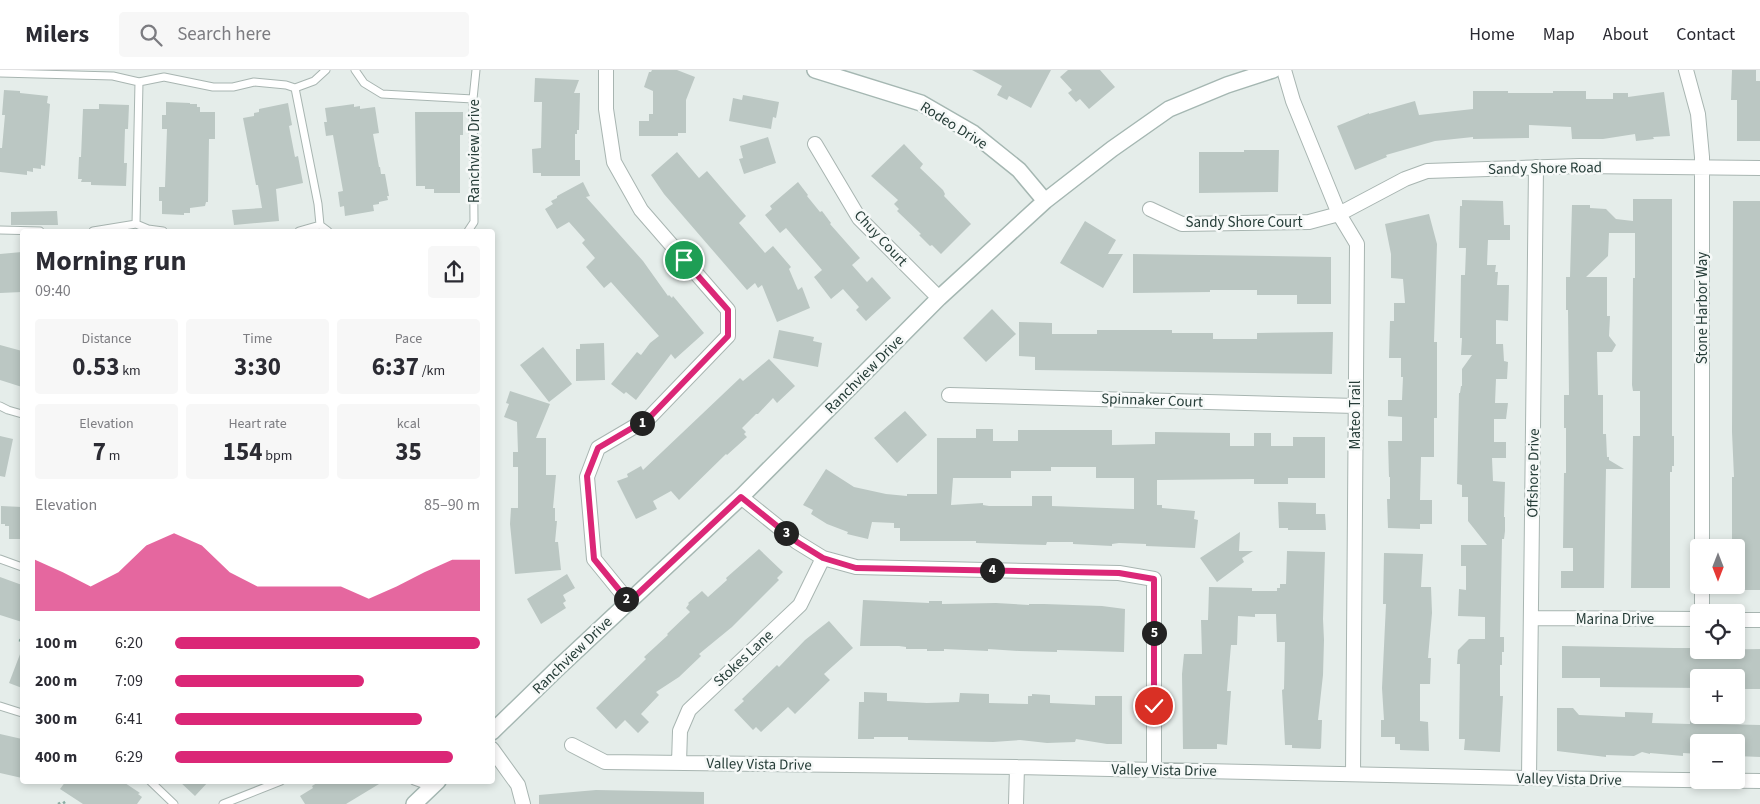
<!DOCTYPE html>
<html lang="en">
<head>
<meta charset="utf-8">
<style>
	body { margin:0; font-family:"Source Sans 3",sans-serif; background:#f7f7f7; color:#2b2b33; height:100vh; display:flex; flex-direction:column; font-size:19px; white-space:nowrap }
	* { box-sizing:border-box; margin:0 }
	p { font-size:16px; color:#7c7c81 }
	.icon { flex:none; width:28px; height:28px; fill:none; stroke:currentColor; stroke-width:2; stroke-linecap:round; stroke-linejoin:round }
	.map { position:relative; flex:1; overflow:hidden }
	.drawer { position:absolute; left:20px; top:159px; width:475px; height:555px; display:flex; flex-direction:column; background:#fff; border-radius:5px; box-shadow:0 2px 8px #0003 }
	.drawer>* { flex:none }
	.needle { width:32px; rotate:180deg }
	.tools { position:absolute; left:1690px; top:469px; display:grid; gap:10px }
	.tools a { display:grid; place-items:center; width:55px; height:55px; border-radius:5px; background:#fff; box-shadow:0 2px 8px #0003; font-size:25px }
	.pin { position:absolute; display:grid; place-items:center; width:42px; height:42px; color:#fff; margin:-21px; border:2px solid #fff; border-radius:50%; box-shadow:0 1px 5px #0007 }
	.km { position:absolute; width:25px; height:25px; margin:-12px; border-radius:50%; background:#222; color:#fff; font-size:14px; line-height:25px; text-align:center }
	.round { display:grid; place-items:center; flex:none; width:52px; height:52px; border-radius:5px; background:#f7f7f7 }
	.summary { display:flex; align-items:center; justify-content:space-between; height:85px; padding:0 15px }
	h1 { font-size:28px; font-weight:700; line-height:38px }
	.figures { display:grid; grid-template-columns:repeat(3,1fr); gap:8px; height:85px; padding:5px 15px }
	.figures div { display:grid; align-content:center; border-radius:5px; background:#f7f7f7; text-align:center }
	.figures b { font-size:25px; font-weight:700 }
	.figures small { font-size:14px; font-weight:400 }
	.figures p { font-size:14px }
	.chart { height:140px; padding:10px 15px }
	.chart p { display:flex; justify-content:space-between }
	.chart svg { width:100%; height:90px; margin-top:5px; fill:#db2777; opacity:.7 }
	ul { padding:0 15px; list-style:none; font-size:16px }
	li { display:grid; grid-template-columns:80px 60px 1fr; align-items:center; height:38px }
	li i { height:12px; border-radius:6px; background:#db2777 }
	header { display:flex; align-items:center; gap:30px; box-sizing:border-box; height:70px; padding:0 25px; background:#fff; border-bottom:1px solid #e1e1e2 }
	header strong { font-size:24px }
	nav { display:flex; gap:28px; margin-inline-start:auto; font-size:18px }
	.search { width:350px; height:45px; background:#f7f7f7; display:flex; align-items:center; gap:12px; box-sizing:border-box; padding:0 18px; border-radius:5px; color:#7c7c81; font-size:19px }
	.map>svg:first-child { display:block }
	.building { fill:#bbc7c3; fill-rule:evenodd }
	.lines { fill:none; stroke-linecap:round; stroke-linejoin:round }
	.lane-casing { stroke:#a8b5b1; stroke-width:9 }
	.street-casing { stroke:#a8b5b1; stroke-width:16 }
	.secondary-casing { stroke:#a5b7b2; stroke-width:18 }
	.path { stroke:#8aaca3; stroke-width:2.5; stroke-dasharray:2.5 4; stroke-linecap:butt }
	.lane { stroke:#fff; stroke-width:7 }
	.street { stroke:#fff; stroke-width:14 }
	.secondary { stroke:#fff; stroke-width:15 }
	.route-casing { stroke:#fff; stroke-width:10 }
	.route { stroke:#db2777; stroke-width:6 }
	.labels { text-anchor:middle; stroke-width:5; stroke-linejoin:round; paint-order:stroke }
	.street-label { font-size:15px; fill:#263d38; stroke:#f6f9f8 }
</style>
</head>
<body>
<header>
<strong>Milers</strong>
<div class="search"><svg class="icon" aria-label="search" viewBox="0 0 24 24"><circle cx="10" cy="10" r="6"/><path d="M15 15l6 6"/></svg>Search here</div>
<nav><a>Home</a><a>Map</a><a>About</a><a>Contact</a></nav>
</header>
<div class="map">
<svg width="1760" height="734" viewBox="0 0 1760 734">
	<rect width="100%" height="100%" fill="#e5edea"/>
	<path class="building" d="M652,0h25l18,7 -9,23v33h-8v3h-39v-15h10v-7h4v-23l-9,-4 5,-15h2z
		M972,0h79l-20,38 -22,-12 -2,4 -10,-5 5,-9z
		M1068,0h32l15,17 -26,22 -9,-10 -4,3 -8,-9 4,-3 -12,-13z
		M1732,0h24v11h4v60h-23v-41h-6z
		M535,8l44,2 -5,13h6l-1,37h-2v4h-2v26h5v16h-39v-3h-8l-1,-24 9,-1 1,-46h-8z
		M4,20l16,1v2l28,3 -1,7 3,1 -5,62 -4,-1v4l-8,-1v4l-6,-1v4l-27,-3v-24h2l3,-33h-3z
		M1473,21h35v2h45v-2h33v8h27v-6h15v4l36,-5 6,44 -17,1 1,2 -18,2 -1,-7 -32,5h-31l-1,-12 -42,-2v13l-56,1v-2l-38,4 -49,14 1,2 -32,13 -18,-44 32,-13v1l46,-13 4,14 54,-6z
		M743,25l36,7 -3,16 -3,-1 -2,12 -42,-8 4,-23 9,2z
		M166,32l24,1v1h7v3h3v5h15v27h-6l-1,63h-2l-1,4 -15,2v5h-6v2l-22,-1v-13h-3v-14h6l2,-58h-5v-14h4z
		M288,33l4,22 -3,1 6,31 3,-1 5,27 -27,6 3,32 -45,4 -2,-15 30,-2 -4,-23h-2l-13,-67 11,-2v-3l5,-1v-3z
		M99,34l30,1 -1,24h-3l-1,34h3l-1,23 -35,-1v-3h-10l1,-3h-4l1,-22h2l2,-48h16z
		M354,34v3l6,-1v3l15,-2 4,26 -6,1 6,33h1l1,7h4l4,22h-2l1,4 -9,2v2l-6,1 1,6 -29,5 -1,-10 -4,1 -2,-15 5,-1 -10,-56 -7,1 -2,-14h3l-2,-14z
		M415,42h48v23h-3v58h-26v-4h-9v-3h-9z
		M768,67l8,26 -32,11 -5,-15 4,-1 -3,-12z
		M904,74l19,20 -3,4 23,22 2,4 -1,2 27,28 -30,30 -9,-9 -2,1 -11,-11 2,-1 -24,-23 2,-2 -5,-5 4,-4 -27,-24z
		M1244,80h35l-1,42 -79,1v-41h45z
		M677,82l22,26 8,-7 18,21 21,24 -7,7 26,30 8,-7 18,21 -2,2 9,21 4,-3 8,21 -33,14 -15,-37 -4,3 -3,-5 -8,7 -83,-96 -13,-19z
		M583,112l7,14 -4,1 57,64 25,35 1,-1 3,3 1,-2 31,37 -29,26 -4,-5 -35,46 -10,-8 -2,2 -13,-10 26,-32 4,3 9,-12 9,-7 -48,-54 -7,6 -18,-21 9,-9 -13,-15 3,-3 -16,-18 -12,7 -12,-20 8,-5 -2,-3 6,-3v-2z
		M798,112l10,13 -1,1 13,16 2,-1 9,12 -1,1 30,34 -8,7 15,17 5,-5 19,21 -25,23 -10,-11 3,-3 -16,-18 -12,10 -17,-22 8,-7 -36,-42 -6,5 -15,-18 7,-6 -2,-3z
		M1633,129h39v237h2v30h-2v6h-2v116h-39l2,-152h7v-45h-7l-1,-6 1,-107h2v-45h-26l-1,23 -22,21h21v39h3l-1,20 7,9 -4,7h-15l1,43h5v39h3l1,23h2v3l15,9h-18l-2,119h-43v-17h12v-23h-10l1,-75h2v-45h-2v-33h5l-1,-85h-2v-33h4l2,-72h18v3l16,1 10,10 17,2z
		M1462,130l41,1 1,24h6v15h-22l-1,25h9l-1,7h3l-1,13h12l-1,36 -12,-1v24h7l1,17 4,1 -1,17h-11l-1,24h13l-2,16h-12v23h12v16h-14l1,23 12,1 -1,35h1v14l-1,8h-2l-2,98h4v15h-2v13h-2v31h3l-3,56 -36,-2 1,-11h-6l1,-75h-3l1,-14 11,-11h16v-22l-27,-1 1,-27 7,1v-24h-5v-21h26l-19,-24v-24h-6v-12l-5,-1 2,-91h1l1,-7h1v-17l10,-14h-11l1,-17h-2l1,-63h4l1,-27h-7l1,-42h2z
		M1733,131h27v389h-24v-42h-4v-71h2l-2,-45z
		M57,141l1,14h-47v-13z
		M1429,144l8,30 -3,98h3v76h-3v39h-13l-1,43h12v24h-12v5l-32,-1 -1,-29h3v-22h-1l-1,-36h14v-24l-14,-1v-16h14l1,-23h-2v-19h-12l1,-37h4v-18h11l-2,-24 -12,-1v-24l-6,-30z
		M1085,151l31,19 -8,14h15l-20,34 -43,-25z
		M22,182v40l-22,1v-39z
		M1133,184l198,3v47h-34v-9h-40v-5h-47v2l-77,1z
		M992,239l24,25 -30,28 -23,-24z
		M1019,252l33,1v11h45v-4h75v3h41v6h44v-6l76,-1 -1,42 -297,-4v-13l-16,-1z
		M779,260l35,7 -1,4 9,2 -4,24 -45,-9z
		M604,273l1,37 -29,1v-32h4v-5z
		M0,275l22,6v36l-22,-7z
		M543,277l29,37 -23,18 -29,-37z
		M769,289l26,27 -18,17 -4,-5 -15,16h-2l-14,14 4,4 -2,2 3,3 -20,18 -1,-1 -47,46 -8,-9 -18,10 4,8 -21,10 -19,-38 11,-4 -1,-3 14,-8 2,4 97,-92 3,3z
		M510,321l40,13 -14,34h10v37h10l-3,33h2v13h2l-2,21h3l3,28 -46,4 -5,-50 1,-16h7v-41h-5v-15h5l-1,-30 -13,-5 5,-13 -3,-1z
		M905,341l22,24 -30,28 -23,-25z
		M976,359h17v12h25v-11h94v15l43,-1v-12l75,1v13h24v-13h17v13h22v-9h32v41h-37v6h-34v-5l-97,1v25h5v3l33,3 -1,8 4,1 -3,28 -49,-2v-2l-27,-1 -7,1v2l-39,-2v-2h-26l-1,3 -70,-2v-2h-76v-13h-6v-5l-22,-1 -4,17 -21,-5 1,-2 -21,-8 -16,-10 2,-4 -10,-5 23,-36 28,18 32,7 21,2v-2h30v-56h39zM1051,397h45v11h38v31l-82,-3v-10h-20v10h-43l-6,-1v-2l-32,2 2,-27h58v-7h40z
		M0,366l13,3 -8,38 -5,-1z
		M1278,432l38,1v11h9l1,16h-38v-2h-9z
		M1,436l21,1v32h-13v-13h-4v-2h-4z
		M1240,462l-1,19h14l-11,7 2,4 -27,20 -17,-24z
		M759,479l24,23 -6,6 2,2 -47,47 -33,27 2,2 -22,21 -23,15 3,3 -18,19 8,8 -11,11 -13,-13 -9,9 -20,-21 50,-49 -2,-2 24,-22 -1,-1 23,-22 -4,-4 3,-4 -1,-1 14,-12 6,6 19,-17 -1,-2z
		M1287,481l38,1 -2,67 1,21 -1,35 -5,45h4l-1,28 -1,1 -28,-1v-3h-7l-3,-55 2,-1 1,-47h-8l-1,-28h-21v3l-17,-1 -1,29h-6l-4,46h4l-4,54 -10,-1v5h-34l-1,-75 2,-20h18l-1,-34h7l1,-33 43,1v3h25v-3h3v-4h6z
		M1384,483l39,1 -2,33h10l1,26 -4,45h3l-1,26h-10v37l8,1 1,29 -29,-1v-6h-5v-7h-14v-17h3l-2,-32 4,-84h-3z
		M567,504l8,14 -12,7 3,6 -3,2 3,5 -25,16 -14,-25z
		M0,507l22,8v37l-22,-7z
		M863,530l66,3v-2h13v3l54,-1 33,2v-1h15l58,2 23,3 -1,43 -67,-2v2l-38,-1 -31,-2v2l-44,-2v2h-17v-2h-21v-2l-7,-1h-39z
		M829,551l24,27 -29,26 6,6 -35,34 -7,-7 -27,25 -5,-5 -3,3 -19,-20 10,-9 -2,-2 35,-34 2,2 26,-27z
		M1562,576l112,2h25v2l61,-1v40h-24v-11h-37v10l-99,-1v-9h-38z
		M22,579v39l-13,-5z
		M864,622l23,1v8l40,2 32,-1 1,-9 29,1v9l39,1v-8h4v-2l18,1v8l45,2v-9h27v48h-15l-31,-5 -1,3 -28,1 -27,-3 -27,2 -85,-2v-3h-34v2h-16l1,-37h5z
		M1557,638h16l6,7 46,2v-5l28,1 -1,10 38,1v-9h20l9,9 41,1v32l-24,-1v-14h-37v12l-16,-1v3l-33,-3v1l-8,-2 -8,4 -28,-1v2l-49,-6z
		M0,664l22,5v39l-22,-5z
		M66,711h56l18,12 -2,1 4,3 -5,7h-54l-23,-15z
		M179,711h30l-14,15z
		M320,711h64l-38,23h-41l-5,-8 13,-8 -1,-2z
		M596,720l108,2v12h-165v-9z"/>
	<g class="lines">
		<defs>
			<path id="lane" d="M355,0l9,13 18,11 91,5
				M0,3l113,3 26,6 25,-5 49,10h20l21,-5 32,3 9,3 19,-7 12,-11
				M295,18l23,116 2,21 8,6
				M136,154l3,-142
				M0,160l40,1
				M93,161l43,-7 12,5 15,2
				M299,161l21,-6
				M468,161l6,-9 -1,-123 3,-29
				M0,336l8,4 14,4
				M0,489l22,8
				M0,636l22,7
				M150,711l24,23
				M414,711l17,6
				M223,734l58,-23"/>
			<path id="street" d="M606,0v39l8,53 27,48 87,100v26l-79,82 -51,30 -11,29 7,82 35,43
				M1284,0l9,31 46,113 18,30 -4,530
				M1686,0l12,44 4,43v391
				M815,74l44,74 80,80
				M1150,139l32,15 127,-2 30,-8 66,-35 22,-8 153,-5 180,2
				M949,325l407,11
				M741,427l56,45 26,16 33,9 263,6 35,6v191
				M1702,515v27
				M1531,548l168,1
				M1736,550h24
				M572,675l33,17 412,5 512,11 231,3
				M492,679l26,36 5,19
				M679,693l1,-32 9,-21 111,-105 23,-47
				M1529,708l7,-611
				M1016,734l1,-37"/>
			<path id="secondary" d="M815,0l106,33 52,30 46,37 26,31
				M492,662l66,-64 183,-171 198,-199 106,-97 67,-52 57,-40 58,-24 46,-15
				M414,734l24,-23"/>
		</defs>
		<use href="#lane" class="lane-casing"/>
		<use href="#street" class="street-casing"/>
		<use href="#secondary" class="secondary-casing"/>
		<path class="path" d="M19,570l3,1
			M58,734l5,-3 2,3"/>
		<use href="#lane" class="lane"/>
		<use href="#street" class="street"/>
		<use href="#secondary" class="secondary"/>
	</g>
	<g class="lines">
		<defs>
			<path id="route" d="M684,190l44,50v26l-79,82 -51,30 -11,28 7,83 35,43 112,-105 56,45 26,16 33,10 263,5 35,6v127"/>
		</defs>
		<use href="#route" class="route-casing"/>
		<use href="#route" class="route"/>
	</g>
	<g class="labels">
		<g class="street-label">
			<text transform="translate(954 55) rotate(32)" y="5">Rodeo Drive</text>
			<text transform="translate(474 81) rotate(-90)" y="5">Ranchview Drive</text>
			<text transform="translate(1545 98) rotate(-1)" y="5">Sandy Shore Road</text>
			<text x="1244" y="157">Sandy Shore Court</text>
			<text transform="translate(881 168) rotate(47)" y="5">Chuy Court</text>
			<text transform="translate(1702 238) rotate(-90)" y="5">Stone Harbor Way</text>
			<text transform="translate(864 304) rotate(-45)" y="5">Ranchview Drive</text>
			<text transform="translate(1152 330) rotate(2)" y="5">Spinnaker Court</text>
			<text transform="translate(1355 345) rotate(-90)" y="5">Mateo Trail</text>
			<text transform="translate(1533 403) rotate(-89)" y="5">Offshore Drive</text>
			<text x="1615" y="554">Marina Drive</text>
			<text transform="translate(572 585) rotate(-44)" y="5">Ranchview Drive</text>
			<text transform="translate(743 588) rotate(-43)" y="5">Stokes Lane</text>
			<text transform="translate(759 694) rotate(1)" y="5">Valley Vista Drive</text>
			<text transform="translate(1164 700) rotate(1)" y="5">Valley Vista Drive</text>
			<text transform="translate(1569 709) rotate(1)" y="5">Valley Vista Drive</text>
		</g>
	</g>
</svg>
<div class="tools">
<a><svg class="needle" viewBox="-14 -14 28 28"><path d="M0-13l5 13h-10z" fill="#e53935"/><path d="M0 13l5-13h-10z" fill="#7c7c81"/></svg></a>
<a><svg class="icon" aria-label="locate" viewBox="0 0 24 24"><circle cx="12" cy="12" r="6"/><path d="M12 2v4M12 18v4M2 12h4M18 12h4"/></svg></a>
<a>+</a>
<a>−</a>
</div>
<div class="pin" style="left:684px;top:190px;background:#1e9e55"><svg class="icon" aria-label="arrive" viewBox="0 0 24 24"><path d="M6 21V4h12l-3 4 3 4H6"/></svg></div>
<div class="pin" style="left:1154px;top:636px;background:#d93025"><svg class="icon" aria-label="check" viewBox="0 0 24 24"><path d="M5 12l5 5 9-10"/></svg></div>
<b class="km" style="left:642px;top:353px">1</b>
<b class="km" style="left:626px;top:529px">2</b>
<b class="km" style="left:786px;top:463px">3</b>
<b class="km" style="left:992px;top:500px">4</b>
<b class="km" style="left:1154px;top:563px">5</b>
<section class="drawer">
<div class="summary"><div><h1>Morning run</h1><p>09:40</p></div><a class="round"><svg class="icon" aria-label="share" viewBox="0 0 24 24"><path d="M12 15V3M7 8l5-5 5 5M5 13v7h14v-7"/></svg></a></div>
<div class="figures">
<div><p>Distance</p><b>0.53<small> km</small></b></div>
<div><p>Time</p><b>3:30</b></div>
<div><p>Pace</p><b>6:37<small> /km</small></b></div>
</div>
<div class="figures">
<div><p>Elevation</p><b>7<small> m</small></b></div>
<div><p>Heart rate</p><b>154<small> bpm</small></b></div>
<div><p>kcal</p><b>35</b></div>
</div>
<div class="chart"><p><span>Elevation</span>85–90 m</p>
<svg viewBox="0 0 160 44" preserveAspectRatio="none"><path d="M0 44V19L10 25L20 32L30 25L40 12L50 6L60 12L70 25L80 32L90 32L100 32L110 32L120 38L130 32L140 25L150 19L160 19V44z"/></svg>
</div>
<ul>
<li><b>100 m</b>6:20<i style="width:100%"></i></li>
<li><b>200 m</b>7:09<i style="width:62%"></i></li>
<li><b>300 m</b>6:41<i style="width:81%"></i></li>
<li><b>400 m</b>6:29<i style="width:91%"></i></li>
</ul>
</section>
</div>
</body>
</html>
